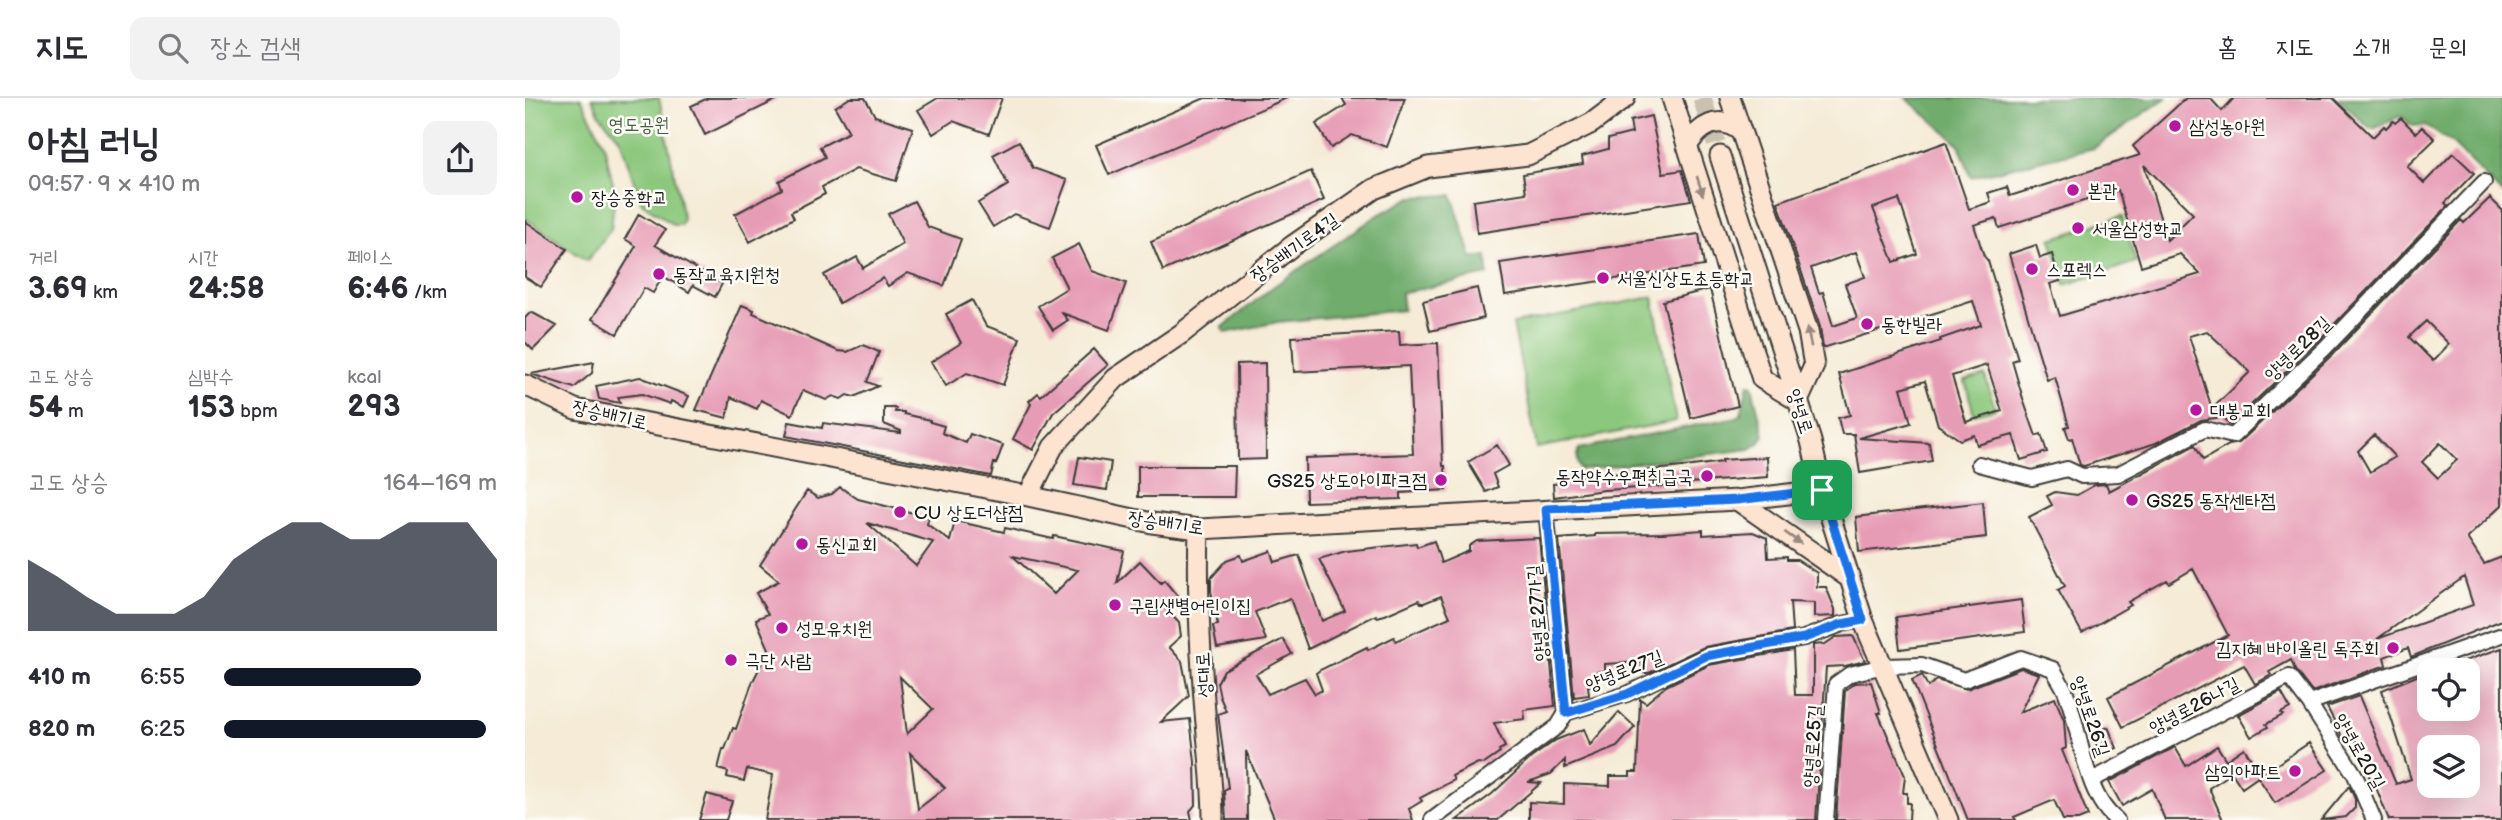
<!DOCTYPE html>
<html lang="ko">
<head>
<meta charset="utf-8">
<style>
	body { margin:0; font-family:"Balsamiq Sans","Poor Story",sans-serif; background:#f2f2f3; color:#2b2b33; height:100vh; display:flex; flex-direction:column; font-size:26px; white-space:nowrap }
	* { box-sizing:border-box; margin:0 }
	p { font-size:23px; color:#7c7c81 }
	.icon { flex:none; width:38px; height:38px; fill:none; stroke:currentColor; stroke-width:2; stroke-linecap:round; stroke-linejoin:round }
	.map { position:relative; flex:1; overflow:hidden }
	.drawer { display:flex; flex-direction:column; background:#fff; width:525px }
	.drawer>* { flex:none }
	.buttons { position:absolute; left:1892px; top:560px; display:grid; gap:14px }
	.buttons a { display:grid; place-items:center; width:63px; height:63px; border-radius:14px; background:#fff; box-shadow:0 7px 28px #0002; font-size:35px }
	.pin { position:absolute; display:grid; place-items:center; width:60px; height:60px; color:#fff; margin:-30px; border-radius:14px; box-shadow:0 4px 10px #0006 }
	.round { display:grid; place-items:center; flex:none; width:74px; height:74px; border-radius:14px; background:#f2f2f3 }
	.overview { display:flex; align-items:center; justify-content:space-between; height:119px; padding:0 28px }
	h1 { font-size:38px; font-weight:700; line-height:52px }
	.stats { display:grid; grid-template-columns:repeat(3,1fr); gap:10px; height:119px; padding:7px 28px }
	.stats div { display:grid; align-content:center }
	.stats b { font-size:30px; font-weight:700 }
	.stats small { font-size:19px; font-weight:400 }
	.stats p { font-size:19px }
	.chart { height:196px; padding:14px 28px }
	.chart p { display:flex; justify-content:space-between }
	.chart svg { width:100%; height:126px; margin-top:7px; fill:#111827; opacity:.7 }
	ul { padding:0 28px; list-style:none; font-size:23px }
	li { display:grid; grid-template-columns:112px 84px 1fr; align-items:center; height:52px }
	li i { height:18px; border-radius:9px; background:#111827 }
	header { display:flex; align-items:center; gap:42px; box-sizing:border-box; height:98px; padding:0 35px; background:#fff; border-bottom:2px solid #e1e1e2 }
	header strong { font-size:33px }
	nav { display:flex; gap:38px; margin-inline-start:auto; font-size:24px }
	.search { width:490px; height:63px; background:#f2f2f3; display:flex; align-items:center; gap:18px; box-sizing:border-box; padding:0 24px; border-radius:14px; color:#7c7c81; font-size:26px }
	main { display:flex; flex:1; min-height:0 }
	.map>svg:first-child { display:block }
	.green { fill:#8bc77c; stroke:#54724c; stroke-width:2 }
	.forest { fill:#70ac6c; stroke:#466444; stroke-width:2 }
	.building { fill:#e79cb6; fill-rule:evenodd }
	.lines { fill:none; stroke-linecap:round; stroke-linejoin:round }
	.secondary-tunnel { stroke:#cac2b1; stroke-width:19; stroke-dasharray:19 10; stroke-linecap:butt }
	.street-casing { stroke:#3d3b38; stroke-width:18 }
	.secondary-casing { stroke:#3d3b38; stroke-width:23 }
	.street { stroke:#fff; stroke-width:14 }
	.secondary { stroke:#fde4d1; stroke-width:19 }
	.oneway { fill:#988a80 }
	.route-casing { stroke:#fff; stroke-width:14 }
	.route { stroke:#1a73e8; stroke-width:9 }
	.poi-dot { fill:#b5179e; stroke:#fdfcf7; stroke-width:2.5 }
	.labels { text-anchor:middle; stroke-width:5; stroke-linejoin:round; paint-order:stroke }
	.park-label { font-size:19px; fill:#486042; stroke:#fdfcf7 }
	.poi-label { font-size:19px; fill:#1c1c1c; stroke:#fdfcf7; text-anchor:start }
	.street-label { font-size:19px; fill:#1c1c1c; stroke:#fdfcf7 }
</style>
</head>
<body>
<header>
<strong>지도</strong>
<div class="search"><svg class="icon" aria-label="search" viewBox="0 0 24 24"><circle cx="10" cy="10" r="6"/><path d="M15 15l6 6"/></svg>장소 검색</div>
<nav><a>홈</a><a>지도</a><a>소개</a><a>문의</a></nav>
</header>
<main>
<section class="drawer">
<div class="overview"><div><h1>아침 러닝</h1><p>09:57 · 9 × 410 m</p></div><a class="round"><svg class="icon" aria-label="share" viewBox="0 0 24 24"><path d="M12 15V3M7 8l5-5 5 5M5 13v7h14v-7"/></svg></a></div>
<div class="stats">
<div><p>거리</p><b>3.69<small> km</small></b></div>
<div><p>시간</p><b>24:58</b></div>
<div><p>페이스</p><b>6:46<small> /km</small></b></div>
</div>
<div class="stats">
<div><p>고도 상승</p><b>54<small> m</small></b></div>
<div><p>심박수</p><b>153<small> bpm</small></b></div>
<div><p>kcal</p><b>293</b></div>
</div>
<div class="chart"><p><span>고도 상승</span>164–169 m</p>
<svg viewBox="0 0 160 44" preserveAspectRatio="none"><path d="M0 44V19L10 25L20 32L30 38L40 38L50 38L60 32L70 19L80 12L90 6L100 6L110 12L120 12L130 6L140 6L150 6L160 19V44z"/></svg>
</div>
<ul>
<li><b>410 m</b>6:55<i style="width:72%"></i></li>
<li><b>820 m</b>6:25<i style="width:96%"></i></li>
</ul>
</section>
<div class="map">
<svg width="1977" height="722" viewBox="0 0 1977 722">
	<rect width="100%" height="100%" fill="#fdfcf7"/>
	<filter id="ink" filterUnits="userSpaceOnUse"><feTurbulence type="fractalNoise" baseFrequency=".0143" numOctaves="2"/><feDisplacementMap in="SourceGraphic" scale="14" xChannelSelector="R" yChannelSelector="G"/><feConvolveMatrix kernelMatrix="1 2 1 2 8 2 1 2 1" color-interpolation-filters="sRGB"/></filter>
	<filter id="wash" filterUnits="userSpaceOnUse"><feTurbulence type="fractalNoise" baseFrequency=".00686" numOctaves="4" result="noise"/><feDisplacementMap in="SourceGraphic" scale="28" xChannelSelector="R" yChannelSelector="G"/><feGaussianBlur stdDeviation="1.57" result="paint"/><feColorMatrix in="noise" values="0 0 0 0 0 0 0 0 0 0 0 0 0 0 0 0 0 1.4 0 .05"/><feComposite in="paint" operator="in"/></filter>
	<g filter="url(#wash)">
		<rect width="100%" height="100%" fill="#f5ebd6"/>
		<path class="green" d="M0,0h56l23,46 11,49 -4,36 -24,32 -62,-43z
			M67,0h67l24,120 -2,7h-7l-31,-21 -3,-4 -20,-61 -20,-24z
			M1597,118l14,46 -71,23 -14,-46z
			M1128,199l23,124 -139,27 -24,-124z
			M1460,277l10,34 -21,5 -9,-33z"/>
		<path class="forest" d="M1381,0h260l-72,50 -123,29 -12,-33z
			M1813,0h164v96l-49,-50 -28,-19 -12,1 -11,-9h-4l-24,12 -5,-1z
			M927,97l20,63 15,-2 1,19 -87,18 2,17 -125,12 -52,11 -4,-5 52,-42 104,-71 34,-18z
			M1223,286l4,2 12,49 -5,8 -9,6 -169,21c-5,-5 -5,-16 -2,-21l158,-32 4,-3z"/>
		<g id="blocks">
			<path class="building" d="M183,0h72l-75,37 -14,-29z
				M325,0h15l10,18 38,12 -17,53 -40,-12 -34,18 3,7 -34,18 3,6 -44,24 -15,-28 47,-25 -3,-8 46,-24 -5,-10 29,-15 -14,-25z
				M413,0h64l-13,36 -36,-13 -20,13 -15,-24z
				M680,0h82l-178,77 -13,-30z
				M817,0h63l-18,49 -35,-12 -21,13 -15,-24 30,-19z
				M1661,0h24l12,13 12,-13h99l40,39 11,-11 2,2 7,-7 2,2 6,-5 15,15 6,-6 13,12 -28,27 17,17 29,-30 21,20 -29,30 3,3 -130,135 -88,84 -8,-8 -21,3 -45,23 -72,23 -4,-1 -8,-27 -3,1 -4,-12 4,-1 -14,-49 -8,3 -38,-126 27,-9 4,13 12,-4 8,27 -10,3 10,32 140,-42 -20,-20 -39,12 -23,-76 -119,38 -3,-10 -22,7 10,31 4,5 30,98 -6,2 12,41 12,34 5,-2 6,18 -26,8 -8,-25 -36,10 -3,-10 -14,5 -22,-15 -13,-44 -24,7 10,35 -52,15 70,5 3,18 -72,12 -6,-39h-12l-4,-16 12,-3 -11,-41 102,-33 -1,-2 41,-14 -8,-24 -150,47 -3,-21 -42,-125 168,-60 23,67 22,-7 -3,-9 19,-6 3,9 130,-41 -7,-9zM1619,67l49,49 -26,26zM1374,101l18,55 -23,8 -21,-54zM1331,154l9,25 -20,7 12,34 -24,8 -10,-34 -4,1 -8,-25zM1682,233l43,41 -38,37 -23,-73zM1462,267l15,46 -36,11 -14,-46z
				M1126,18l12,57 19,-3 9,30 -214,33 -4,-32 53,-8 -3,-19 60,-10 -1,-8 26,-7v-10l24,-6 -2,-12z
				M494,43l14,27 34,12 -17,47 -36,-13 -21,13 -15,-24 30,-18 -15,-30z
				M786,73l13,29 -161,71 -12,-29z
				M1965,100l12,12v295l-35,33 17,26 18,-7v63l-91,37 -3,-9 -24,9 2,8 -74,27 -17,-22 -4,-10 -22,12 2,3 -16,9 -11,-19 -121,62 -15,-30 120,-62 -35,-66 -24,14 -2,-3 -39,22 3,3 -49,28 -24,-43 7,-4 -36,-69 23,-12 -5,-9 8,-4 22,3 18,-10 11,-1 3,7 86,-46 8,15 26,-15 10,-2 93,-88 129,-135 3,3zM1901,223l23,23 -16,17 -24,-24zM1849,337l21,22 -25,15 -12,-21zM1915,345l17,17 -19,18 -16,-16zM1939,479l9,28 -96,34z
				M389,103l14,26 33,12 -17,47 -36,-13 -20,13 -5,-8 -44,25 -15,-28 33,-18 6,11 40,-24 -15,-30z
				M114,116l26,16 -10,15 67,39 -7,13 -22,-12 -4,7 -26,-16 -10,17 -9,-5 -27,46 -25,-15 44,-73 -11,-7z
				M0,123l42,28 -26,38 -16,-10z
				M1174,136l5,32 -199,29 -5,-32z
				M554,146l13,27 34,12 -17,47 -47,-17 6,7 -15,10 -15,-24 29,-18 -15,-30z
				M952,190l7,30 -54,13 -7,-30z
				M1185,191l28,117 -47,12 -28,-117z
				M447,202l14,26 34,12 -17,47 -36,-12 -21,13 -15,-24 30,-19 -15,-29z
				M217,207l12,5 -1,3 85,38 9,1 16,-7 16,7 -12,30 11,4 -24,11 -7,-2 -6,4 -8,-3 -7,4 -23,-10 -11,25 -31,-15 -4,9 -26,-12 -4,21 -31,-8z
				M6,214l26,14 -24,24 -8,-8v-24z
				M874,233l1,14 38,-2 5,123h2l1,24 -45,3v6l-95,3 -1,-44 108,-4 -4,-88 -115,6 -2,-35z
				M569,251l14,16 -55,48 -20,37 -20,-11 18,-35 -2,-3 9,-8 3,3z
				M69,264l-2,11 -18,15 -43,-14z
				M740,265l1,96 -28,1 -1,-96z
				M115,279l49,19 -5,11 -13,-6 -1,3 -28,-10 -24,3 2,6 -21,-4 -3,-13z
				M359,310h12l-1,4h9v2l26,6v2l14,4 -2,7 24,10 4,-9 33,11 -7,19 -2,-1 -3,13 -205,-40 3,-14 33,6 1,-5 78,10v-2l-17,-7z
				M972,347l12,20 -16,9 5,13 -12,5 -18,-30z
				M554,359l32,5 -4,28 -33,-5z
				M1242,359l1,20 -79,6v2l-85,5 -50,7 -1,-13 9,-1v-4l130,-13 30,-4v-2z
				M613,368h97l-1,31h-96z
				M315,389l18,12 71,18 -2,7 23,17 5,-20 49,11 1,-4 48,11 1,-3 70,15 -7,32 23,-22 21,22 3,-3 15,18 -13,11 13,14 2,13 -12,11 13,14 7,35 -28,26 29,-3 5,43 1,42 -6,7 2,9h-427l8,-45 -26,-6 -3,12 -17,-4 1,-5 -10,-3 5,-20h2l8,-21 3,1 16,-46 17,-34 -13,-30 12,-5 -12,-21 23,-12 -19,-16 47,-74 11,7 14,-4zM342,425l66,19 -17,24zM488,458l65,14 -24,24zM375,579l33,32 -26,25zM385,655l35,35 -27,21z
				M1458,404l3,35 -127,15 -3,-35z
				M1178,432v5l50,-3 14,6 1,20 19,-1v3h10l20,13v14h9l9,22v7l-21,1v-14l-24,-1 2,29 -88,16 -55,26h-7v-11l-37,2v7l-10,1 1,13 -8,1 1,9 -15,2 -15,-158 36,-3v-2l68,-1z
				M1014,440l16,168 -31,4 1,9 -31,4 11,24 -6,3 1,3 -16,11 -6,-1 -26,13 2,4 -34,18 2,3 -13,8 4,11h-138l-29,-69 1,69h-21l-2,-30 4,-2 -10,-74 8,-3 -6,-14 -3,-14 7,-13 59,-31 9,15 -36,20 12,20 37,-16 10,16 7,-4 -6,-17 4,-3 47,-23 1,3 26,-13 2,4 54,-24 -9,-21 -17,7h-3l-2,-3 -34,15 -8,2 -1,-2 -68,34 -18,-51 -35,14 11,28 -49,8 -4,-22 5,-1 -7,-34v-13l16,-18 14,-5 2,6 28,-10 4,11 24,-7 23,66 23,-10 -26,-52 27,-8 70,-8 1,4 17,-6 7,22 28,-12v-5l8,-5z
				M1496,502l4,32 -125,17 -4,-32z
				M1328,538l12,25 -20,5 -19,1 -10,153h-287v-18l35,2v-20l46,2v-10h20v-4h7l3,-73 6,4 20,-17 43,-21 84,-15 2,45h18v-50l12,-1 11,-7z
				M1977,550v172h-113l-16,-40 -2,1 -18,-48 -10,5 -16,-31 32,-11 37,88 15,-5 -29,-89 47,-19v42l14,-4h24v-39h-36l12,-4 1,2zM1904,649h38v39l-20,7 -3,-7h-15z
				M1496,570l18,6 -19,38 35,-14 9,22 2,28 -4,2 26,66 -10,4h-15l-9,-20 -40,17 2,3h-48l-56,-140 10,-5 6,12 8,-7 31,9z
				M1346,584l10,31h-3l27,63 -2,17h4v10h3l-1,17h-73l9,-129 9,-8z
				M1756,594l9,16 -9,5 2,2 -17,9 2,3 -17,10 -13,-22z
				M1094,614l16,15 -18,20 -52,21v-8l-14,14 -23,8 13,1 -43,37h-41l35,-26 39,-36 25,-18 28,-11 6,16z
				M1583,629l9,21 -16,7 -9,-21z
				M1784,645l18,27 -52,33 -17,-26 -16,11 -10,-15 -23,15 14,32h-58l-13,-31 -30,17 -13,-24 66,-35 11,19 31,-20 9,14 18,-12 17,27z
				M1824,688l6,13v9l-9,9 -25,3z
				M182,696l25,7 -6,19h-27z"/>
		</g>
	</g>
	<g filter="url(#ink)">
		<use href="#blocks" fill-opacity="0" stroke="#3d3b38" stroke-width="2"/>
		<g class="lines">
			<path class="secondary-tunnel" d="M1177,0l18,58"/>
			<defs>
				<path id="street" d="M1454,366l53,14 35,-9 15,7 36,-2 87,-45 28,7 92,-88 159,-166
					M1021,411l20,204
					M1784,605l46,72 19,45
					M1567,682l197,-103 20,26 193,-68
					M907,722l126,-94 8,-13 61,-19 79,-38 98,-18 38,-14 21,-4
					M1301,722l10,-136 14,-10 34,-8 38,-1 42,15 57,-22 32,11c4,8 10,16 13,24 15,37 18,103 51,127"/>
				<path id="secondary" d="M1147,0l90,281 36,22 16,-35 -6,-35 -78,-233
					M1162,48c13,-20 31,-32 52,-16
					M1195,58l91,285 11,49 41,130 85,200
					M0,287l50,24 453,87 124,27 47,6 538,-29 85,-10
					M503,398l25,-49 63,-69 65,-44 111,-88 82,-57 54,-22 100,-12 64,-32 33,-25
					M1212,402l111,77
					M674,431c-2,61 1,122 6,183 3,37 8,72 8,108"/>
			</defs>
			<use href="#street" class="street-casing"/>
			<use href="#secondary" class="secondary-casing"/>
			<use href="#street" class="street"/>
			<use href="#secondary" class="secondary"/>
		</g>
		<defs><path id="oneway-solid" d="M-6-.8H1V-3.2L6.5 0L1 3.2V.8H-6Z" transform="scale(1.75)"/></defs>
		<g class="oneway">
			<use href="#oneway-solid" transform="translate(1175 88) rotate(72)"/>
			<use href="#oneway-solid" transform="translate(1284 239) rotate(-102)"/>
			<use href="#oneway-solid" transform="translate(1268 440) rotate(35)"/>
		</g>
	</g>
	<g class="lines" filter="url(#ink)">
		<defs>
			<path id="route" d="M1297,392l41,130 -21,4 -38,14 -98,18 -79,38 -61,19 -20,-204 191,-9z"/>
		</defs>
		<use href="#route" class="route-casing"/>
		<use href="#route" class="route"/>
	</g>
	<g class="poi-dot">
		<circle cx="1650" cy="28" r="7"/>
		<circle cx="1548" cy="92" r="7"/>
		<circle cx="52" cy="99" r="7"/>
		<circle cx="1553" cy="130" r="7"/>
		<circle cx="1507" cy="171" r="7"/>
		<circle cx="134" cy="176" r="7"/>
		<circle cx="1078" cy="180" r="7"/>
		<circle cx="1342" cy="226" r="7"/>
		<circle cx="1671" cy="312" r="7"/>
		<circle cx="1182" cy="378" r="7"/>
		<circle cx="916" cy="382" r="7"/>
		<circle cx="1607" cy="402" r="7"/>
		<circle cx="375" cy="414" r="7"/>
		<circle cx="277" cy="446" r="7"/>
		<circle cx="590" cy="507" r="7"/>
		<circle cx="257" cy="530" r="7"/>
		<circle cx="1868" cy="550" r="7"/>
		<circle cx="206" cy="562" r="7"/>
		<circle cx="1770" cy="673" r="7"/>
	</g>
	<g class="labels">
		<g class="park-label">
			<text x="114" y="33">영도공원</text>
		</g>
		<g class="poi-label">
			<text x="1664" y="35">삼성농아원</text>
			<text x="1562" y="99">본관</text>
			<text x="66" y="106">장승중학교</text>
			<text x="1567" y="137">서울삼성학교</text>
			<text x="1521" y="178">스포렉스</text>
			<text x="148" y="183">동작교육지원청</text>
			<text x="1092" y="187">서울신상도초등학교</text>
			<text x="1356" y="233">동한빌라</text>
			<text x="1685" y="319">대봉교회</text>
			<text x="1168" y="385" text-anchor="end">동작약수우편취급국</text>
			<text x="902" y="389" text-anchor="end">GS25 상도아이파크점</text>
			<text x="1621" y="409">GS25 동작센타점</text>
			<text x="389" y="421">CU 상도더샵점</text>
			<text x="291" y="453">동신교회</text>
			<text x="604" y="514">구립샛별어린이집</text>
			<text x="271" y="537">성모유치원</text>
			<text x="1854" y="557" text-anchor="end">김지혜 바이올린 독주회</text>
			<text x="220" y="569">극단 사람</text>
			<text x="1756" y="680" text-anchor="end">삼익아파트</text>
		</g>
		<g class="street-label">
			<text transform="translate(769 149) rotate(-36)" y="7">장승배기로4길</text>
			<text transform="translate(1772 250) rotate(-44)" y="7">양녕로28길</text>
			<text transform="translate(1276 313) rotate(72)" y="7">양녕로</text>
			<text transform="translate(85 316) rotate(13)" y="7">장승배기로</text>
			<text transform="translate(641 424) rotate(8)" y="7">장승배기로</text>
			<text transform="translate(1012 515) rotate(-95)" y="7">양녕로27가길</text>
			<text transform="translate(1099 572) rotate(-22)" y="7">양녕로27길</text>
			<text transform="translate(678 577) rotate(-93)" y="7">성대로</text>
			<text transform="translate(1669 607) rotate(-28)" y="7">양녕로26나길</text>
			<text transform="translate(1566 618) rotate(71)" y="7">양녕로26길</text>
			<text transform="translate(1287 648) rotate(-86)" y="7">양녕로25길</text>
			<text transform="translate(1835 653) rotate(60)" y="7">양녕로20길</text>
		</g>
	</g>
</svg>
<div class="buttons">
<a><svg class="icon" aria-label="locate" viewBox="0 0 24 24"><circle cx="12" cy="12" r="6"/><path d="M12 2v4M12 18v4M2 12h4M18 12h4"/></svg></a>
<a><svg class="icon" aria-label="layers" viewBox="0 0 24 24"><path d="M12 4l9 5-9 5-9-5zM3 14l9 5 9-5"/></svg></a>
</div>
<div class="pin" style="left:1297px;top:392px;background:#1e9e55"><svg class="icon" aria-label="arrive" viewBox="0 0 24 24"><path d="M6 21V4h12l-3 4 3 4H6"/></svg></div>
</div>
</main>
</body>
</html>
